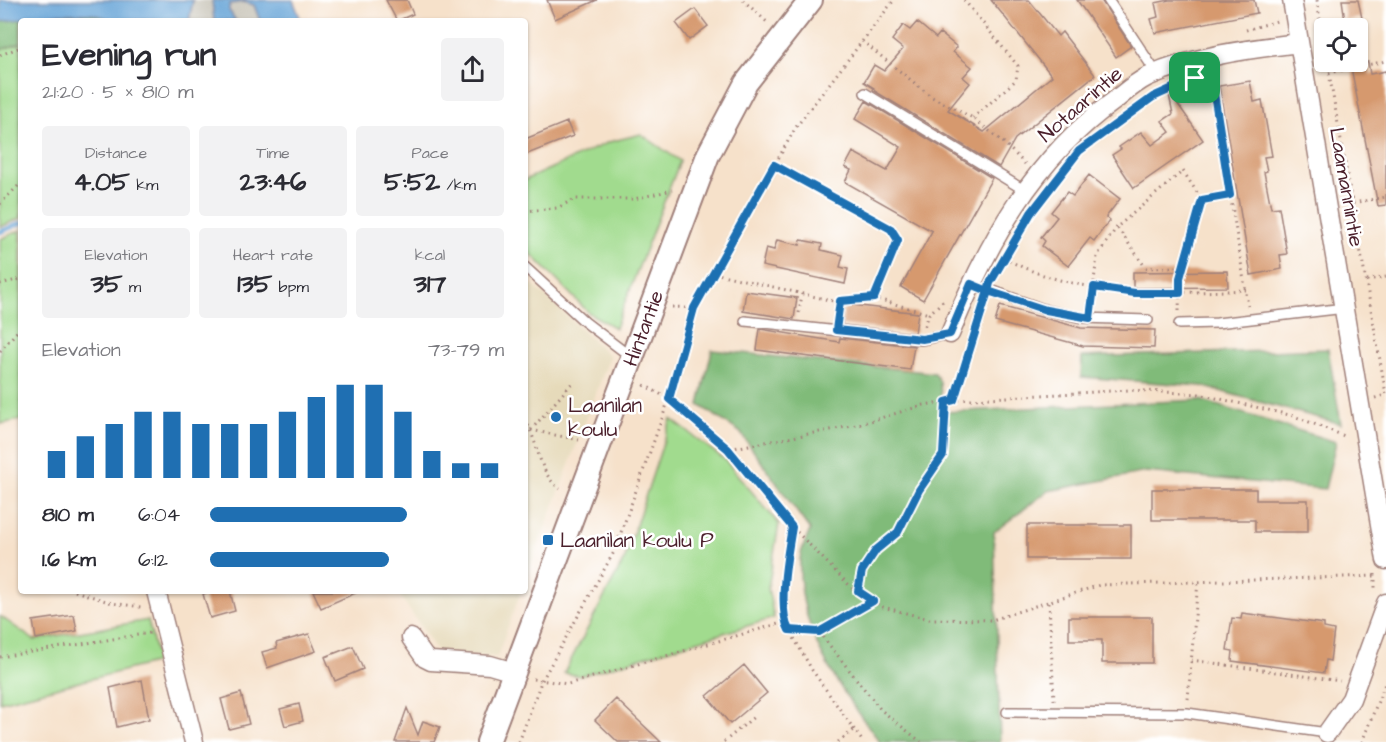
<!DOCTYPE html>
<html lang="en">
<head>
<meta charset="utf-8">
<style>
	body { margin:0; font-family:"Architects Daughter",sans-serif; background:#f2f2f3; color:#2b2b33; height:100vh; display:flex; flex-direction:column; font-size:22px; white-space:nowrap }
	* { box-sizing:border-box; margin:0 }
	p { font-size:20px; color:#7c7c81 }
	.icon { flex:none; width:33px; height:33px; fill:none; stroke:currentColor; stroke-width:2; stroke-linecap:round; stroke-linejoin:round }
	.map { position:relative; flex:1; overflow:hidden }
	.sheet { position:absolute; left:18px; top:18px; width:510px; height:576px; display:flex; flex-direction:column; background:#fff; border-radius:6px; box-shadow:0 2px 4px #0004 }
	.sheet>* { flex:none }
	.controls { position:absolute; left:1314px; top:18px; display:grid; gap:12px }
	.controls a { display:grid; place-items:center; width:54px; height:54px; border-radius:6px; background:#fff; box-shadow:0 2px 4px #0004; font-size:30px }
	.pin { position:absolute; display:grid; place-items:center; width:51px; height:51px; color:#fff; margin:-26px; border-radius:12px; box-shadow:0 3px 9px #0006 }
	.round { display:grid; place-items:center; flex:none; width:63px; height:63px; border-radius:6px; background:#f2f2f3 }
	.head { display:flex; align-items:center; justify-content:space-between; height:102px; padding:0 24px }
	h1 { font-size:33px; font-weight:800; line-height:45px }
	.stats { display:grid; grid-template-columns:repeat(3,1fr); gap:9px; height:102px; padding:6px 24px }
	.stats div { display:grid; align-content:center; border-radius:6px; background:#f2f2f3; text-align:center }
	.stats b { font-size:26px; font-weight:800 }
	.stats small { font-size:16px; font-weight:400 }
	.stats p { font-size:16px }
	.chart { height:168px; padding:12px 24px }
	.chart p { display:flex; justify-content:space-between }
	.chart svg { width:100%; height:108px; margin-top:6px; stroke:#1f6fb2; stroke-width:6 }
	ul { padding:0 24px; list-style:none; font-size:20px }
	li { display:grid; grid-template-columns:96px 72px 1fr; align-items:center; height:45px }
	li i { height:15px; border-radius:8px; background:#1f6fb2 }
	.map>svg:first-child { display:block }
	.built { fill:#e6daba }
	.industrial { fill:#c8c4b8 }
	.green { fill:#a1db8e; stroke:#767d5c; stroke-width:1.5 }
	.forest { fill:#80bb79; stroke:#656d52; stroke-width:1.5 }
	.water { fill:#66a4d7; stroke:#586281; stroke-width:1.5 }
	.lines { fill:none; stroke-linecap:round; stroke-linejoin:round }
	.stream { stroke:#66a4d7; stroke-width:5 }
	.building { fill:#d6996e }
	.service-casing { stroke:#a0807a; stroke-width:12 }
	.minor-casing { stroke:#a0807a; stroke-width:21 }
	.tertiary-casing { stroke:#a0807a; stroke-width:26 }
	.path { stroke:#a0807a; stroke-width:3; stroke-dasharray:1.5 4.5; stroke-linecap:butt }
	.service { stroke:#fff; stroke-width:9 }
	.minor { stroke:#fff; stroke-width:18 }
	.tertiary { stroke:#fff; stroke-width:22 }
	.route-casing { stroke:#fff; stroke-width:12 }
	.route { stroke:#1f6fb2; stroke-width:8 }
	.poi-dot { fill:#1f6fb2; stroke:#fff; stroke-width:2 }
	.labels { text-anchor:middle; stroke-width:5; stroke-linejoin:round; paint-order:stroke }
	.street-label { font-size:21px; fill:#4a1f2b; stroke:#fff }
	.poi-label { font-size:21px; fill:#4a1f2b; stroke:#fff; text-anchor:start }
</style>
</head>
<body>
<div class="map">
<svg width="1386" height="742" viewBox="0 0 1386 742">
	<rect width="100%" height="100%" fill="#fff"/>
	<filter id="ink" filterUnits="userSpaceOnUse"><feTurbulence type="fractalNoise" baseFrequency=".0167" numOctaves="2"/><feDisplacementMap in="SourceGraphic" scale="12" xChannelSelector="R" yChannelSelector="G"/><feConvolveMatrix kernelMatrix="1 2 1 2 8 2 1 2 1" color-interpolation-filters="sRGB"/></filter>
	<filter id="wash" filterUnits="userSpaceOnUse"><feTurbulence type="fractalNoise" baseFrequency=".008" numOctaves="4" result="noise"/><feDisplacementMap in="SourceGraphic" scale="24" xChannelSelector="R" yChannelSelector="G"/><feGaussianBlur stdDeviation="1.35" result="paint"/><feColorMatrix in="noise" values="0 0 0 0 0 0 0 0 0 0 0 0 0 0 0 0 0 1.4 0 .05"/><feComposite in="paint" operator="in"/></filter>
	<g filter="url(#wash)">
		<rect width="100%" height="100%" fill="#f6e1ca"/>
		<path class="built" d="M525,278l85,78 -85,225z
			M397,591h124l-24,66 -58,-3z"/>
		<path class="industrial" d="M193,0h19l2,21h-25z
			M244,2l10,3 6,16h-24l-4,-4 -2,-13z"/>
		<path class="green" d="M21,43v175l-21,9v-177z
			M641,134l39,27 -65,167 -26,-15 -64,-65v-68l84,-38z
			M21,230v190l-21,4v-185z
			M671,419l54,41 54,64 -11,64 6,30 -194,58 -16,-3 61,-115z
			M0,616l34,24 114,-20 10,42 -158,40z"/>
		<path class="forest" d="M57,14h35l25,7h-96v22l-21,7v-28z
			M1328,349l13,75 -140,-38 -120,-9 1,-20z
			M712,350l223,23 5,9 2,30 258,-12 136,42 -11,47 -179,-17 -98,19 -54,41 6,210h-120c-41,-54 -83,-111 -80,-182 0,-10 7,-21 10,-30l-70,-98 -41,-27z"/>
		<path class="water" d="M0,0h193l-4,21h-72l-25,-7h-35l-57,8z
			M212,0h81l8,20 -41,1 -6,-16 -10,-3 -14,2 -1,6 7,11h-22z"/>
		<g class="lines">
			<path class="stream" d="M0,232l21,-9"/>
		</g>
		<g id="blocks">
			<path class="building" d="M386,0h21l6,14 -16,7z
				M547,0h50l-42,19z
				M991,0h38l29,36 4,-4 33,43 -80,64 -16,28 -126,-77 1,-2 -10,-6 10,-17 10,6 19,-22 -11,-9 11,-15 7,5 7,-8 19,16 4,-5 17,14 -4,5 19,15 -9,10 7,6 -22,27 36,22 68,-56z
				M1077,0h24l30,46 -15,11z
				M1169,0h85l3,13 -102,20 -4,-14 7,-2 -3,-14z
				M1342,0h16l4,18 -17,2z
				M695,9l13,17 -19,14 -13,-17z
				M1350,62h18l2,12 16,-3v134l-8,1z
				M1250,81l4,21 8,-2 10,56 -8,1 3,14 -3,1 7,36 8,-1 8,47 -7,1 2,14 -31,6 -32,-189z
				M1168,90l35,50 -69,48 -22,-33 9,-6 -2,-2 22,-15 11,13 18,-13 -8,-11 11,-7z
				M866,101l126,77 -69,122 -22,-13 31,-56 -87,-49 6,-12 -6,-3 8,-15 34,19 14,-24 -46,-28z
				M567,122l6,14 -48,19v-16z
				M1089,175l31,24 -14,18 4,3 -16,21 -4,-3 -22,28 -26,-20 3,-5 -4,-4 16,-20 -6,-5 16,-20 6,4z
				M777,240l23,5 1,-5 21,4 -1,6 22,5 -3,12 8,2 -3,15 -83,-18 4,-18 8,2z
				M1227,271l1,16 -95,1v-16z
				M746,291l51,7 -3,21 -51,-8z
				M844,304l74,9 -3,20 -73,-8z
				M1000,306l81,22 74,2 -1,18 -71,-2 -88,-24z
				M760,329l79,13 1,-4 74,8 -4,24 -153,-20z
				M1152,489h104v11h52v32h-53v-12h-103z
				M1027,525h104v34h-104z
				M213,591h17l5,20 -25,7 -7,-24z
				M313,591h47l-39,17z
				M1242,613l82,11v4l10,2 -4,31 -4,-1 -2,13 -92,-12 1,-10 -6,-1 5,-32 9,1z
				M74,615l3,16 -41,8 -3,-18z
				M1069,617h83v46h-50v-23h-33z
				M309,634l7,17 -49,17 -5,-16 15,-4 -1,-5z
				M353,646l10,23 -28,12 -10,-24z
				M744,665l23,28 -37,31 -23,-28z
				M142,680l7,39 -32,8 -7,-39z
				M241,693l8,31 -20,5 -8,-30z
				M616,699l45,43h-43l-23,-22z
				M299,704l4,17 -18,5 -5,-17z
				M407,708l11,27 5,-14 17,6 -6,15h-39z"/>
		</g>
	</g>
	<g filter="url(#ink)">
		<use href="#blocks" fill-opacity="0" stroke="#a0807a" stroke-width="1.5"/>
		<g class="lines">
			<defs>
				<path id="service" d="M1108,0l49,74
					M865,93l159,97
					M525,267l60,55 46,35
					M971,283l75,27 36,8 66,2
					M745,321l177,19 28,-6
					M1179,324l38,-1 128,-15
					M1007,712l180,1 140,20"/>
				<path id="minor" d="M1292,0l94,560
					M950,334c37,-90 83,-175 164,-233 10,-8 21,-18 33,-24 47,-21 101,-28 152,-34
					M156,591l38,151
					M411,638l14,20 6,3 59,4 24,7
					M1327,733l24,-34 35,-96"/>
				<g id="tertiary">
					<path id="s1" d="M488,742l220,-587 38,-72 65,-83"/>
				</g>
			</defs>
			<use href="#service" class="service-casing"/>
			<use href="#minor" class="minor-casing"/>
			<use href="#tertiary" class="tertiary-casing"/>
			<path class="path" d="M743,0l25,23
				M964,0l54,66 -2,14 -43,38
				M1317,0l7,47
				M1246,30l31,-9
				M862,41l70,56 41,21 29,23 23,23
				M0,55l21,-8
				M1327,62l59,332
				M1329,73l57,-12
				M1211,74l37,232
				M1134,110l19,-14
				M774,165l117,64 7,11 -24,58
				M1353,203l33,-6
				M0,204l21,-21
				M525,211l32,-3 18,-9h59l38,-9
				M1004,258c74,40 161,36 242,32
				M1183,267l-37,1 -29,-41 66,-56 19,29
				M714,273l119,28 41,-3 55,16
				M1367,280l19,-3
				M0,284l21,-5
				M1091,306l6,-50 20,-29
				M672,307l22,1
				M1179,311l1,-33 22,-78 28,-5
				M799,313l3,-19
				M838,317l2,-16
				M925,326l4,-12 14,-13
				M0,351l21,-24
				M644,385l25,14 59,50 129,-24 67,-20 30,-5 175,-10 70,4 95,22 53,21
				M1375,398l11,-3
				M954,400l29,-94
				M525,420c14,22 12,52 35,69
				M531,430l42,-48
				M531,430l48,10
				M728,449l64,78 61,62 30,18 46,12 63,1 108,-35 275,-9
				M792,527l-5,31 -2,64 27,48 51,72
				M1375,574v15
				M75,591l37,12 29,4
				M858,591l4,-20 14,-21 22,-18 21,-42 24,-35 3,-52
				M1049,603l5,97
				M790,630l29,2 54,-31
				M819,632l62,78 40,32
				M0,657l150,-24
				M1191,660l149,21
				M533,679l35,5 217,-62
				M1188,699l10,-118
				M519,742l22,-60 73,-130 55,-153 25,-91 102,-181 98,-127
				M724,742l32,-27
				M838,742l16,-12
				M1362,742l24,-61"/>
			<use href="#service" class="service"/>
			<use href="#minor" class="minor"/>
			<use href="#tertiary" class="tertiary"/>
		</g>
	</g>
	<g class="lines" filter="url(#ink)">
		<defs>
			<path id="route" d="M1195,78l-42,19 -74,54 -48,62 -41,70 -2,8 -17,-7 -21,50 -28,5 -86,-9 4,-29 34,-3 24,-58 -7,-11 -117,-64 -80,143 -25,91 59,50 64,78c-4,25 -15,81 -3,103l30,2 54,-31 -15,-10 4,-20 14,-21 22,-18 21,-42 24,-35 3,-53 8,-2 34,-109 58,19 44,8 4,-31 41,6h45v-15l22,-78 28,-5 -19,-121 -16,4"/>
		</defs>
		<use href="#route" class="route-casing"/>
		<use href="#route" class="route"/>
	</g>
	<g class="poi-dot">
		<circle cx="556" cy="417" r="6"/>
		<rect x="542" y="534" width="12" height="12" rx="3"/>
	</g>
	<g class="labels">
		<g class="street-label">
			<text transform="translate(1080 104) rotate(-41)" y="7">Notaarintie</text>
			<text transform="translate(1347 187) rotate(80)" y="7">Laamannintie</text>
			<text dy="7" stroke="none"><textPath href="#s1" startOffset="442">Hintantie</textPath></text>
		</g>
		<g class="poi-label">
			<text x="568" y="412">Laanilan<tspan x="568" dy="24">koulu</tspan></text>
			<text x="560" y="547">Laanilan koulu P</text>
		</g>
	</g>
</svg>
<div class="controls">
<a><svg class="icon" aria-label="locate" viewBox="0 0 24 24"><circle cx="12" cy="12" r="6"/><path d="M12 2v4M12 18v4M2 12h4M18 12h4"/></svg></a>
</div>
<div class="pin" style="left:1195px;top:78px;background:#1e9e55"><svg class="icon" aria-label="arrive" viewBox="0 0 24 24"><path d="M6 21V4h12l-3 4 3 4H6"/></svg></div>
<section class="sheet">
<div class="head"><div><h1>Evening run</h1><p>21:20 · 5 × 810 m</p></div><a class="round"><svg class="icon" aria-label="share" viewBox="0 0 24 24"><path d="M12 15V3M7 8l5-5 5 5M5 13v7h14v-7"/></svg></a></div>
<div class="stats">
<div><p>Distance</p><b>4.05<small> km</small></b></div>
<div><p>Time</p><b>23:46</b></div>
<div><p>Pace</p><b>5:52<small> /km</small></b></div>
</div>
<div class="stats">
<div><p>Elevation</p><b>35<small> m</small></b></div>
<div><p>Heart rate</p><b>135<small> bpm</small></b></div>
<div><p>kcal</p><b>317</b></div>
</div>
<div class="chart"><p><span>Elevation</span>73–79 m</p>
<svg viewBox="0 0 160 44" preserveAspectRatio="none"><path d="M5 44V33M15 44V27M25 44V22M35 44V17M45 44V17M55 44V22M65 44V22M75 44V22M85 44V17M95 44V11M105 44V6M115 44V6M125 44V17M135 44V33M145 44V38M155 44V38"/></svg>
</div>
<ul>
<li><b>810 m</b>6:04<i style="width:67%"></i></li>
<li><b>1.6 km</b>6:12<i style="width:61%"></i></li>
</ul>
</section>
</div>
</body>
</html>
